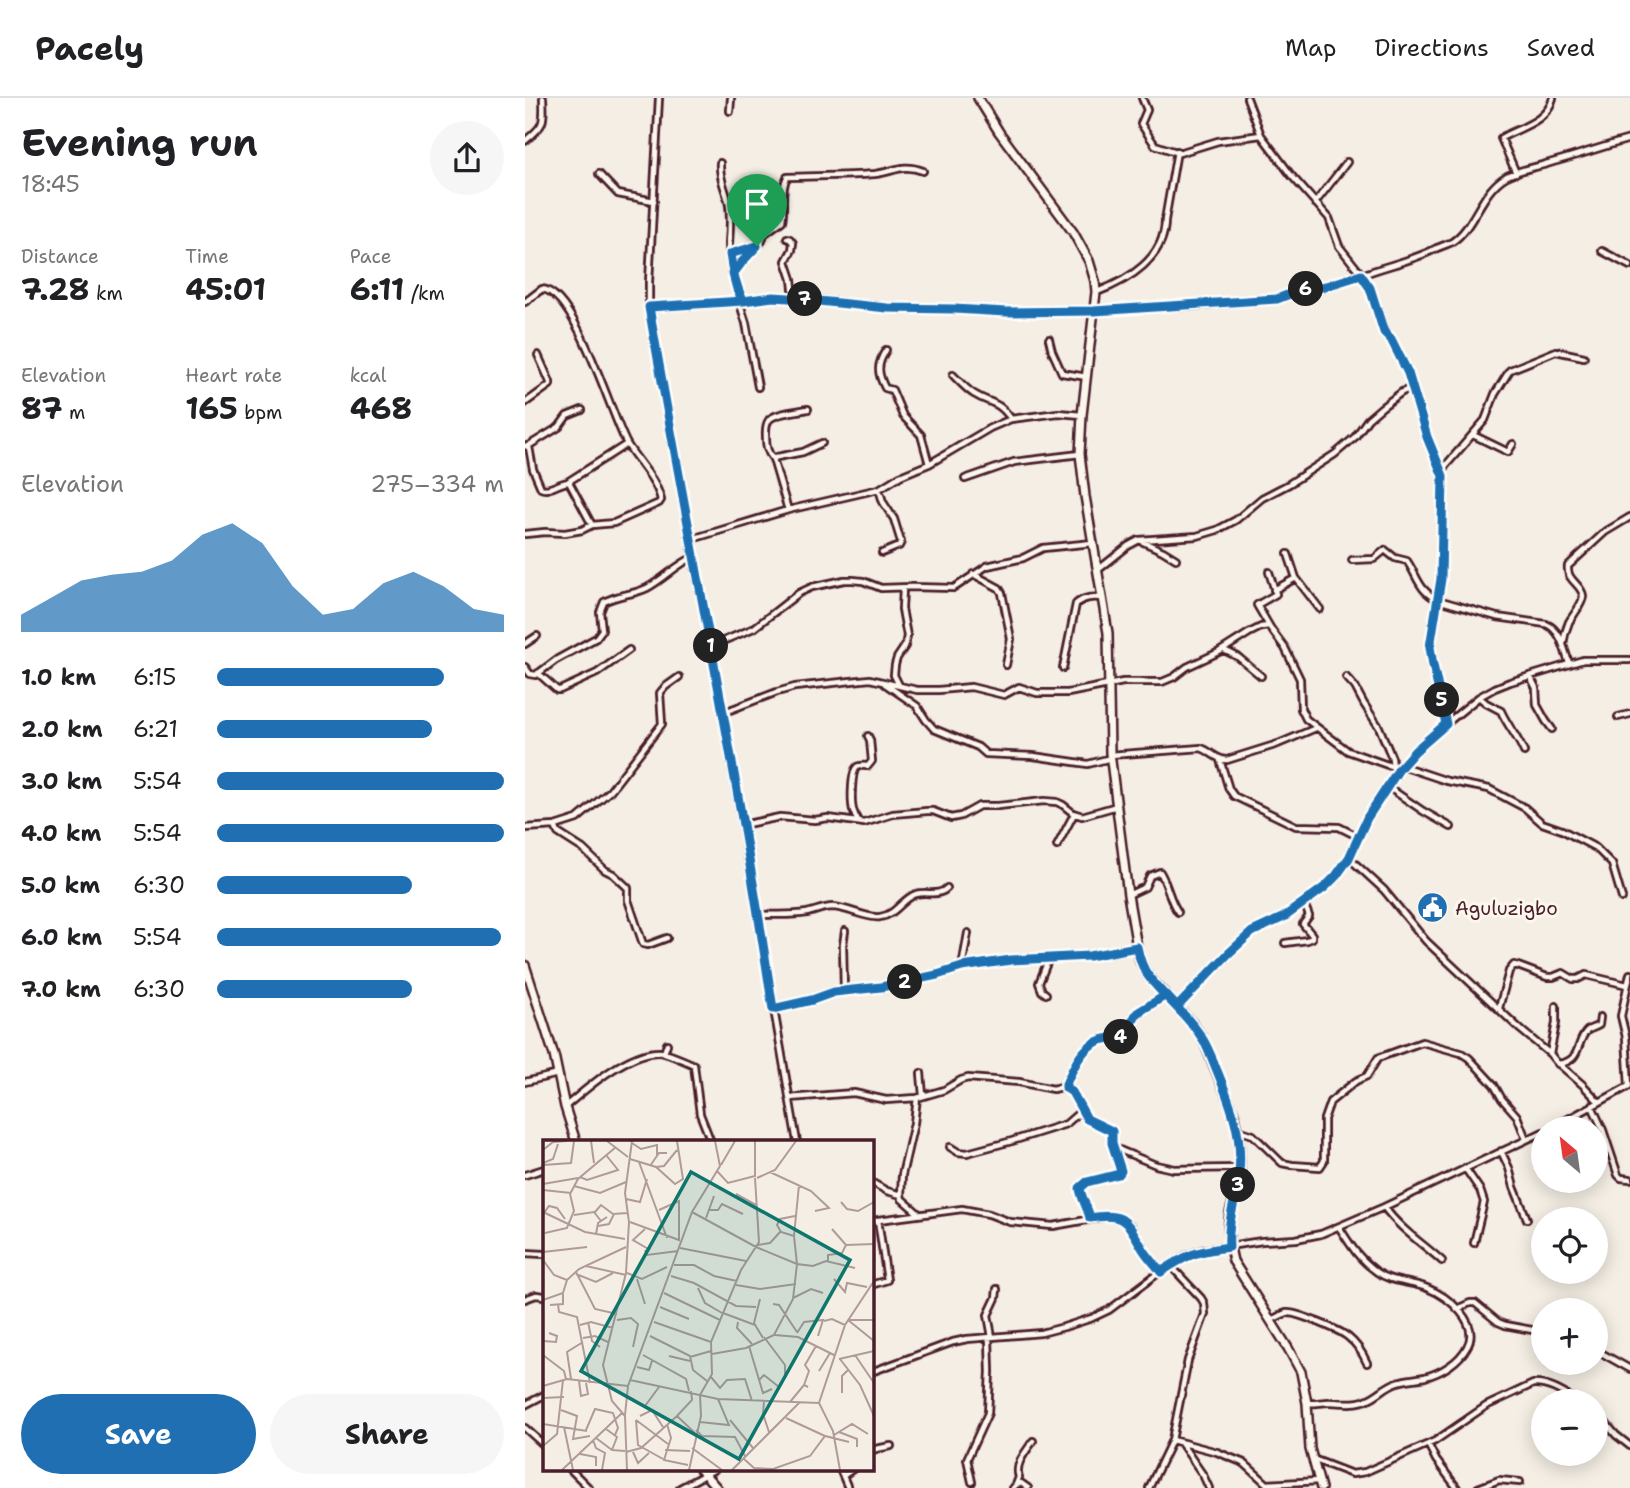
<!DOCTYPE html>
<html lang="en">
<head>
<meta charset="utf-8">
<style>
	body { margin:0; font-family:"Shantell Sans",sans-serif; background:#f6f6f6; color:#202124; height:100vh; display:flex; flex-direction:column; font-size:26px; white-space:nowrap }
	* { box-sizing:border-box; margin:0 }
	p { font-size:23px; color:#757577 }
	.icon { flex:none; width:38px; height:38px; fill:none; stroke:currentColor; stroke-width:2; stroke-linecap:round; stroke-linejoin:round }
	.map { position:relative; flex:1; overflow:hidden }
	.panel { display:flex; flex-direction:column; background:#fff; width:525px }
	.panel>* { flex:none }
	.needle { width:46px; rotate:331deg }
	.tools { position:absolute; left:1006px; top:1018px; display:grid; gap:14px }
	.tools a { display:grid; place-items:center; width:77px; height:77px; border-radius:50%; background:#fff; box-shadow:0 4px 18px #0003; font-size:35px }
	.pin { position:absolute; display:grid; place-items:center; width:60px; height:60px; color:#fff; margin:-72px -30px; border-radius:50% 50% 50% 0; rotate:-45deg; box-shadow:0 0 7px #0007 }
	.pin .icon { rotate:45deg }
	.km { position:absolute; width:35px; height:35px; margin:-18px; border-radius:50%; background:#222; color:#fff; font-size:19px; line-height:35px; text-align:center }
	.round { display:grid; place-items:center; flex:none; width:74px; height:74px; border-radius:37px; background:#f6f6f6 }
	.head { display:flex; align-items:center; justify-content:space-between; height:119px; padding:0 21px }
	h1 { font-size:38px; font-weight:700; line-height:52px }
	.metrics { display:grid; grid-template-columns:repeat(3,1fr); gap:10px; height:119px; padding:7px 21px }
	.metrics div { display:grid; align-content:center }
	.metrics b { font-size:30px; font-weight:700 }
	.metrics small { font-size:19px; font-weight:400 }
	.metrics p { font-size:19px }
	.chart { height:196px; padding:14px 21px }
	.chart p { display:flex; justify-content:space-between }
	.chart svg { width:100%; height:126px; margin-top:7px; fill:#1f6fb2; opacity:.7 }
	.primary-button { display:flex; gap:14px; margin-top:auto; padding:14px 21px }
	.primary-button a { flex:1; height:80px; border-radius:42px; background:#1f6fb2; color:#fff; font-size:28px; font-weight:700; line-height:80px; text-align:center }
	.primary-button a+a { background:#f6f6f6; color:#202124 }
	ul { padding:0 21px; list-style:none; font-size:23px }
	li { display:grid; grid-template-columns:112px 84px 1fr; align-items:center; height:52px }
	li i { height:18px; border-radius:9px; background:#1f6fb2 }
	header { display:flex; align-items:center; gap:42px; box-sizing:border-box; height:98px; padding:0 35px; background:#fff; border-bottom:2px solid #e0e0e0 }
	header strong { font-size:33px }
	nav { display:flex; gap:38px; margin-inline-start:auto; font-size:24px }
	main { display:flex; flex:1; min-height:0 }
	.map>svg:first-child { display:block }
	.lines { fill:none; stroke-linecap:round; stroke-linejoin:round }
	.minor-casing { stroke:#4a1f2b; stroke-width:10 }
	.major-casing { stroke:#4a1f2b; stroke-width:12 }
	.minor { stroke:#fbf7ec; stroke-width:4.5 }
	.major { stroke:#fbf7ec; stroke-width:7 }
	.route-casing { stroke:#fff; stroke-width:14 }
	.route { stroke:#1f6fb2; stroke-width:9 }
	.labels { text-anchor:middle; stroke-width:6; stroke-linejoin:round; paint-order:stroke }
	.poi-label { font-size:19px; fill:#4a1f2b; stroke:#fbf7ec; text-anchor:start }
	.inset-road { fill:none; stroke:#b09b9a; stroke-width:2 }
	.view { fill:#0f766e; fill-opacity:0.15; stroke:#0f766e; stroke-width:3.5 }
	.inset-edge { fill:none; stroke:#4a1f2b; stroke-width:3.5 }
</style>
</head>
<body>
<header>
<strong>Pacely</strong>
<nav><a>Map</a><a>Directions</a><a>Saved</a></nav>
</header>
<main>
<section class="panel">
<div class="head"><div><h1>Evening run</h1><p>18:45</p></div><a class="round"><svg class="icon" aria-label="share" viewBox="0 0 24 24"><path d="M12 15V3M7 8l5-5 5 5M5 13v7h14v-7"/></svg></a></div>
<div class="metrics">
<div><p>Distance</p><b>7.28<small> km</small></b></div>
<div><p>Time</p><b>45:01</b></div>
<div><p>Pace</p><b>6:11<small> /km</small></b></div>
</div>
<div class="metrics">
<div><p>Elevation</p><b>87<small> m</small></b></div>
<div><p>Heart rate</p><b>165<small> bpm</small></b></div>
<div><p>kcal</p><b>468</b></div>
</div>
<div class="chart"><p><span>Elevation</span>275–334 m</p>
<svg viewBox="0 0 160 44" preserveAspectRatio="none"><path d="M0 44V38L10 32L20 26L30 24L40 23L50 19L60 10L70 6L80 13L90 28L100 38L110 36L120 27L130 23L140 28L150 36L160 38V44z"/></svg>
</div>
<ul>
<li><b>1.0 km</b>6:15<i style="width:79%"></i></li>
<li><b>2.0 km</b>6:21<i style="width:75%"></i></li>
<li><b>3.0 km</b>5:54<i style="width:100%"></i></li>
<li><b>4.0 km</b>5:54<i style="width:100%"></i></li>
<li><b>5.0 km</b>6:30<i style="width:68%"></i></li>
<li><b>6.0 km</b>5:54<i style="width:99%"></i></li>
<li><b>7.0 km</b>6:30<i style="width:68%"></i></li>
</ul>
<div class="primary-button"><a>Save</a><a>Share</a></div>
</section>
<div class="map">
<svg width="1105" height="1390" viewBox="0 0 1105 1390">
	<rect width="100%" height="100%" fill="#f4eee4"/>
	<filter id="ink" filterUnits="userSpaceOnUse"><feTurbulence type="fractalNoise" baseFrequency=".0143" numOctaves="2"/><feDisplacementMap in="SourceGraphic" scale="14" xChannelSelector="R" yChannelSelector="G"/><feConvolveMatrix kernelMatrix="1 2 1 2 8 2 1 2 1" color-interpolation-filters="sRGB"/></filter>
	<g filter="url(#ink)">
		<g class="lines">
			<defs>
				<path id="minor" d="M134,0l-10,184v26l48,269 14,69 86,496
					M617,0l5,12 -6,14 14,21 24,8 39,-12 43,-6
					M722,0l14,37 30,40 38,43 10,28 23,29c25,-10 51,-14 75,-27 5,-2 11,-4 15,-6 24,-16 28,-51 55,-66 14,-7 31,-9 46,-14 26,-7 51,-16 77,-23
					M205,13l1,-13
					M0,43c20,-16 19,-18 18,-43
					M195,65c-1,17 6,26 9,42 2,13 1,25 0,38 0,20 5,40 14,58
					M991,75l-15,-35c19,-11 46,-16 52,-40
					M74,76l19,20 36,7
					M790,105l32,-41
					M262,140l3,1 3,4 -1,7 -6,11 6,18 2,19
					M1077,153l28,15
					M205,156l27,-8 5,-5 2,-7 18,-13c3,-15 -2,-31 5,-44 29,-1 59,-1 88,-3 19,-2 27,-11 48,-3
					M209,175l8,-11 13,-14
					M572,194c32,-12 68,-34 68,-72l12,-69
					M214,203l7,22 12,64
					M0,204l17,-13c34,3 69,126 85,155 11,18 29,35 34,56l-2,3 -45,20 -22,2 -10,5 -17,3 -20,-1 -20,2
					M124,210l72,-5 52,-6 48,3 66,8 67,1 52,3 88,-1 57,-4 41,-1 85,-7 18,-7 31,-6 36,-11 8,12 14,45 7,7 17,34 19,64 16,39 -2,103 -11,68 3,18 13,59 -31,27 -16,18 -32,50 -18,39 -13,18 -11,11 -41,30 -32,15 -10,8 -65,66
					M524,241l3,12 10,22 25,4
					M361,252c-9,14 -9,23 -1,38l7,2 11,26 18,19 8,29
					M428,277c6,6 13,14 21,19 16,10 24,6 37,25
					M0,305l25,-18v-3l-12,-27
					M948,337l35,17 5,-8
					M0,348l4,1 4,22 8,19c8,4 19,-6 28,-6l23,43
					M3,348l31,-19 8,-11 15,-6
					M248,361c-6,-7 -7,-13 -7,-22 0,-5 -1,-12 3,-17 5,-7 30,-9 39,-11
					M916,373l44,-51 10,-26 15,-24 46,-19 28,6
					M440,381l49,-17 66,-8
					M44,383l58,-37
					M354,391l4,13 11,17 7,23 -2,4 -17,7
					M263,412l-15,-51 4,-2 26,-5 19,-9
					M167,441l96,-29 91,-21 21,-13 29,-12 61,-36 21,-9 47,-6 24,2
					M614,442l24,11 13,8
					M763,456l8,24 24,31
					M827,462l22,-1 11,-9 10,8 12,3c11,16 11,29 31,39l59,17 49,7c15,6 18,25 23,39
					M573,472l30,-24 11,-6 58,-4 20,-6 19,-10 26,-22 27,-14 46,-30 20,-17 13,-18 14,-12 20,-15 10,-4
					M744,474l7,22 -19,11 14,24 14,19 15,31 1,30 5,10 42,32 51,18
					M448,476l26,14 3,5 9,46 -5,26
					M749,492l22,-12
					M0,546l12,-8
					M1038,546c1,-7 3,-15 6,-22 4,-7 14,-18 14,-26 -1,-12 -17,-15 -15,-30l37,-34 25,-15
					M186,548l43,-18 45,-35 13,-6 32,-7h9l10,1 18,7 31,-1 42,1 33,-22 36,-8 20,-10 50,-5
					M699,552l14,7 23,19
					M0,569l5,7 6,1 20,-15 40,-22 6,-8 -2,-18 4,-10c14,-8 29,-7 43,-14 17,-9 30,-24 47,-31
					M538,570l13,-64c8,-7 17,-7 27,-6
					M13,575l19,17h3l37,-17 32,-23
					M1005,578l6,12 1,17 9,16 6,8
					M821,579l9,10 9,17 15,23 13,31 1,9
					M360,586l32,22 9,14 8,9 44,18 8,7 47,2 55,8 23,-6
					M374,587l-5,-10 1,-10 2,-7 8,-12 2,-10 -5,-27 1,-21
					M954,599l7,6 15,8c6,14 17,26 23,41
					M197,615l55,-21 18,-5 75,-8 47,11h22l32,-3 33,8 15,-8 18,6h31l55,-11h39l12,-5 13,-10 32,-15 30,-19 12,-6 8,-1
					M1093,619l12,-3
					M922,625l32,-26 16,-9 15,-6 73,-22h47
					M585,657l91,-7c10,3 15,12 26,12l51,-16 38,-16
					M695,662l9,29 5,7 62,30 43,1 20,10
					M877,668l45,15 42,8 36,19 17,15 20,7 34,18 16,16 10,34
					M863,689l35,24 28,16
					M333,723c-2,-3 -4,-8 -5,-11 -2,-8 -2,-38 4,-43 2,-2 9,-1 11,-1l4,-5 -2,-21 -2,-4
					M217,727l38,-8 35,3 13,-2 36,5 29,-9 34,-3h6l18,7 10,-2 18,-10h19l46,-5 13,1 6,3 10,8 9,3 35,-10
					M30,728l3,7 25,16 22,21 8,4 15,14v12l15,44 5,1 19,-7
					M0,730l30,-2 22,-7 33,-28 52,-67 -2,-31 5,-6 14,-10
					M532,748l17,-32
					M824,760l35,32 42,51 95,89 29,24 8,10c25,-3 17,-23 30,-34 4,-2 8,-3 11,-5l1,-8
					M603,797l17,-8 5,-11 10,-4c8,13 9,28 18,40
					M232,817c16,-1 34,1 50,-2 9,-2 17,-6 26,-6 16,1 34,12 47,10 16,-2 22,-18 36,-23 11,-3 22,3 31,-6
					M760,845l22,-3 5,-2v-3l-9,-11 6,-8 -5,-13
					M437,869l6,-34
					M319,893l-1,-46 2,-14
					M521,896l-4,-3 -3,-8 10,-25
					M974,910l10,-37 5,-6 4,1 29,11h6l10,-4 10,6h5l8,-4 41,10
					M248,911l39,-9 22,-9 47,-4 56,-12 25,-8 49,-7 78,-4 48,-9
					M139,955l3,-9
					M1025,956l6,-31v-17
					M1035,967l23,20 16,17
					M396,975l2,23
					M0,984l33,-8
					M1104,988l-3,-49 -5,-21 9,-42
					M541,989c4,-17 17,-42 35,-47 7,-2 15,-2 22,-4l14,-23 28,-18
					M264,1000l65,-5 32,7 31,-2 27,-8 17,-10 7,-2 51,4 34,7 9,-2 8,3 2,2 15,27 25,12v12l3,5 41,17 18,4 66,-1
					M392,1000l-3,25 -12,52 -1,20 1,4 16,14
					M41,1008c22,-19 62,-54 93,-54 6,0 29,10 35,13l6,49 11,28
					M1067,1008l11,24 15,45 3,3 9,1
					M1025,1031l79,-43
					M713,1032l15,5 29,28 10,2 28,2 4,-6v-42l6,-17 26,-21 11,-5 11,-18 44,-16 39,11 8,5 25,27 8,14 15,17 9,23
					M425,1049l8,5 9,1 45,-12 54,-17 15,-13
					M976,1053l8,17 5,19 13,32
					M940,1070l15,22 4,12 -10,41
					M1072,1071l9,-28
					M0,1077l19,-6
					M346,1084l16,9 14,4
					M859,1109c16,22 38,36 58,54
					M565,1120l-10,-30 7,-6 34,-9 -6,-25
					M346,1123l91,-12 27,5 21,8 43,4 56,-10 11,3 10,6 15,27 16,19
					M0,1155l19,1
					M346,1187l16,-5 -9,-60
					M0,1201l11,-4 8,1
					M932,1211l13,-6h5l23,19 7,3 38,7
					M746,1222c5,-2 11,-6 16,-7 9,-1 53,17 61,24 9,7 15,17 19,26
					M467,1239l-4,-22 8,-17 1,-9
					M1071,1252l34,19
					M346,1274l82,-30 14,-3 74,-6 23,-6 28,-9 17,-8 52,-39 24,-15 17,-6 60,-9 34,-2 25,-5 63,-27 159,-75
					M782,1305c8,1 14,-1 22,-1 11,0 26,3 37,-2 12,-4 20,-15 32,-18 9,-3 18,-3 27,-5 16,-4 34,-15 42,-30 14,-24 -19,-51 -40,-59 -17,-7 -35,-5 -50,-16 -19,-14 -26,-26 -38,-45
					M0,1307l19,-10
					M1071,1314l20,23 14,11
					M0,1330l19,17
					M647,1342l45,12 27,11 23,21 52,-3
					M656,1345l22,32 6,13
					M903,1346l8,16 21,28
					M346,1353l5,-2 15,-3
					M788,1361l39,15 13,-2 70,-31 51,-35 47,-22c16,-1 32,10 46,18
					M45,1371l19,19
					M315,1371l8,19
					M318,1378l10,-7
					M447,1384l-5,-23 21,-46 2,-41 -1,-34
					M491,1387l3,-8c-5,-13 7,-25 14,-36
					M155,1390l35,-19
					M488,1390l3,-3 5,-2 7,5
					M624,1390l23,-48 16,-80 17,-46 -1,-11 -3,-5 -31,-33
					M953,1390l21,-8 21,2"/>
				<path id="major" d="M453,0l21,34 74,100 16,29 6,20 1,11 -14,123 -2,39 5,42 23,137 2,120 18,142 9,52 3,14 8,15 44,47 10,14 33,79c5,23 7,48 3,71 -2,8 -6,17 -8,26 -3,16 -1,32 3,48l55,87 13,24 6,31 3,46 11,39
					M0,867l29,90 11,52 11,35
					M175,1371l17,19"/>
			</defs>
			<use href="#minor" class="minor-casing"/>
			<use href="#major" class="major-casing"/>
			<use href="#minor" class="minor"/>
			<use href="#major" class="major"/>
		</g>
	</g>
	<g class="lines" filter="url(#ink)">
		<defs>
			<path id="route" d="M232,148l-15,16 -9,12 4,15 6,12 -94,6c40,234 89,467 124,702l39,-9 22,-8 47,-5 56,-12 25,-8 49,-7 78,-4 48,-9c2,10 5,21 12,30 16,21 39,38 53,61 7,11 11,23 16,35 13,32 25,63 21,99 -2,26 -12,47 -10,75 -31,4 -42,7 -68,25 -6,-8 -13,-15 -18,-23 -16,-26 -17,-38 -53,-31 -2,-10 -9,-20 -10,-30l7,-6 32,-8 2,-3 -9,-28v-12l-25,-12 -15,-27 -6,-4v-4c7,-16 16,-38 35,-44 7,-2 15,-2 22,-3l14,-24 29,-18 11,12 51,-53 24,-22 32,-15 41,-30 11,-11 13,-18 18,-40 32,-49 16,-18 31,-27 -13,-59 -3,-18 11,-68 2,-103 -16,-39 -19,-64 -17,-34 -7,-7 -14,-44 -9,-13 -35,11 -31,6 -18,7 -183,12 -88,1 -52,-3 -67,-1 -98,-10 -16,-1 -30,4c-7,-16 -11,-30 -13,-47l27,-8"/>
		</defs>
		<use href="#route" class="route-casing"/>
		<use href="#route" class="route"/>
	</g>
	<defs>
		<symbol id="civic-disc" viewBox="-11 -11 22 22"><circle r="9.5" fill="#1f6fb2" stroke="#fbf7ec"/><path d="M-.6-6.5H3V-4.5H.6V-3L4-1V1h2V6H-6V1h2V-1L-.6-3ZM-1.2 2.5V6h2.4V2.5Z" fill="#fff"/></symbol>
	</defs>
	<g fill-rule="evenodd">
		<use href="#civic-disc" x="890" y="792" width="35" height="35"/>
	</g>
	<g class="labels">
		<g class="poi-label">
			<text x="930" y="817">Aguluzigbo</text>
		</g>
	</g>
	<g transform="translate(18 1042)">
		<rect width="331" height="331" fill="#f4eee4"/>
		<path class="inset-road" d="M48,1l3,22M64,1l21,16M89,3l9,6 16,-4v10M0,10l10,-8 14,-1M87,19l26,8 19,17 8,-5 -6,-38M96,22l28,76M0,23l10,-4 5,-15M0,25l28,-2 3,-22M178,25l14,-24M107,26l9,-13h8M113,27l8,-1 13,-16M174,31l11,12 27,-7M227,32l41,19 18,17 -14,3M37,37l7,3 31,-10 -12,-15M212,37v-36M214,38l18,-8 21,-29M0,44l35,-6M256,45l-5,51 3,28 16,2 13,-5 29,7M31,46l26,7 26,-11M0,50l28,3M193,54l20,11M83,59l14,3 7,-23M298,62l6,7 11,2 16,-9M165,70h10l4,-6 21,10M0,72l42,20 40,7M52,72l6,-7 12,9 14,-1M149,72l64,35 41,17 -4,35 -19,36 -28,13 -34,6M1,73l5,-7 8,2 8,11M31,75l20,-3 7,9M163,78l8,-22M87,82l49,18v-39l-20,9M26,83l5,-12 -4,-17 8,-15 38,-32M55,86l11,-2 5,-10M102,89l-12,11 17,10M289,89l14,16M2,93l22,-5 2,-6M53,94l2,-11 9,-6M251,96l-13,-4 -4,-7 3,-6 15,-3M215,105l12,-2 11,-12M303,105l28,-1M137,108l66,13M102,110l2,5 31,-4M0,112l44,-5M0,120l11,15 13,5M285,121v-6l14,-2 4,-8M131,125h20l20,11 23,5M43,126l40,9M33,132l19,37 22,5M84,133l15,6 25,-12M33,134l20,8 17,-9M128,136l23,7 42,23 20,1M94,139l8,25M291,139l11,13 2,-9 20,4M193,145l24,4 36,-5M155,148l7,15 17,10M121,153l56,27M250,158l18,-9 12,4M217,159l-6,24 9,15M0,160l20,-7 4,-13 12,-11 47,-22M15,164l1,8 18,5 13,66M230,164l6,1 18,27M7,165l13,-1v-10M117,167l29,12M180,173l32,12M74,180l14,-2 7,6 -5,23M305,180l26,21M306,180h25M281,181l8,-2 13,6M45,182l4,19 8,6M111,182l57,20M195,182l-1,6 15,16M37,185l11,-3 22,6M254,193l7,-11 19,-2 -5,16M232,195l23,2 36,18M107,196l40,20 3,14 14,11M221,197l21,28v9M40,198l12,-2 13,6M0,201l13,1 1,-6 -8,-3M206,206l14,47 9,-4M0,215l21,16 2,8M100,215l43,24 3,12M312,215l19,28M126,216l21,5M147,217l21,-6M296,219l35,-8M297,219l20,26 14,31M94,227l12,3 3,-9M276,231l11,-18M168,237l9,11 7,-8 18,-1 7,22M28,239l-4,-27 16,-10M87,240l88,19 101,4M216,240l5,-5 15,12M36,241l2,15 7,-2 -2,-11M0,246l24,-7 61,7M265,247l-4,-2 5,-14 -4,-6 11,-19M299,253v-17l6,-6M0,258l21,-1M221,261l-1,13 6,18M247,262l14,-17M102,266l14,-19M18,270l16,6 -4,23 17,-3M82,275l3,-29 64,-174 28,-46 -5,-25M97,276l12,-6 11,17M134,276l18,17M243,278l39,18M93,280l2,25 25,14M93,280l32,24M187,280l23,28M157,282l29,3 -11,-26M0,284l44,7M124,284l4,14 -7,22 24,5M21,287l9,43M63,289l11,8 -5,13M43,290l9,-21 18,4 5,15 -3,7M153,290l6,6 33,1 10,19M296,292l18,7v8M291,295l18,-11 16,10M53,298l16,12 13,1M50,300l3,8 9,5 -3,17M0,306l14,-12 6,-54M149,308l30,22M122,310l25,1M83,312l15,-4 36,-32 15,-16 -1,-9M90,312l5,11 11,-10M37,314l16,3v9M200,318l11,10 19,1 37,-13 15,-20 24,6M19,330l60,-57M84,330l-2,-54 -13,-15 -9,-36 23,-92 3,-51 -4,-29 7,-52M146,330l12,-54 -1,-21 12,-21 -1,-32 30,-72 18,-28 -4,-64M189,330l68,-68M297,330l-7,-39 -14,-28 26,-78 29,-44"/>
		<path class="view" d="M148,32l159,88 -111,199 -158,-88z"/>
		<rect width="331" height="331" class="inset-edge"/>
	</g>
</svg>
<div class="tools">
<a><svg class="needle" viewBox="-14 -14 28 28"><path d="M0-13l5 13h-10z" fill="#e53935"/><path d="M0 13l5-13h-10z" fill="#757577"/></svg></a>
<a><svg class="icon" aria-label="locate" viewBox="0 0 24 24"><circle cx="12" cy="12" r="6"/><path d="M12 2v4M12 18v4M2 12h4M18 12h4"/></svg></a>
<a>+</a>
<a>−</a>
</div>
<div class="pin" style="left:232px;top:148px;background:#1e9e55"><svg class="icon" aria-label="arrive" viewBox="0 0 24 24"><path d="M6 21V4h12l-3 4 3 4H6"/></svg></div>
<b class="km" style="left:186px;top:548px">1</b>
<b class="km" style="left:380px;top:884px">2</b>
<b class="km" style="left:713px;top:1087px">3</b>
<b class="km" style="left:596px;top:939px">4</b>
<b class="km" style="left:917px;top:602px">5</b>
<b class="km" style="left:781px;top:191px">6</b>
<b class="km" style="left:280px;top:201px">7</b>
</div>
</main>
</body>
</html>
